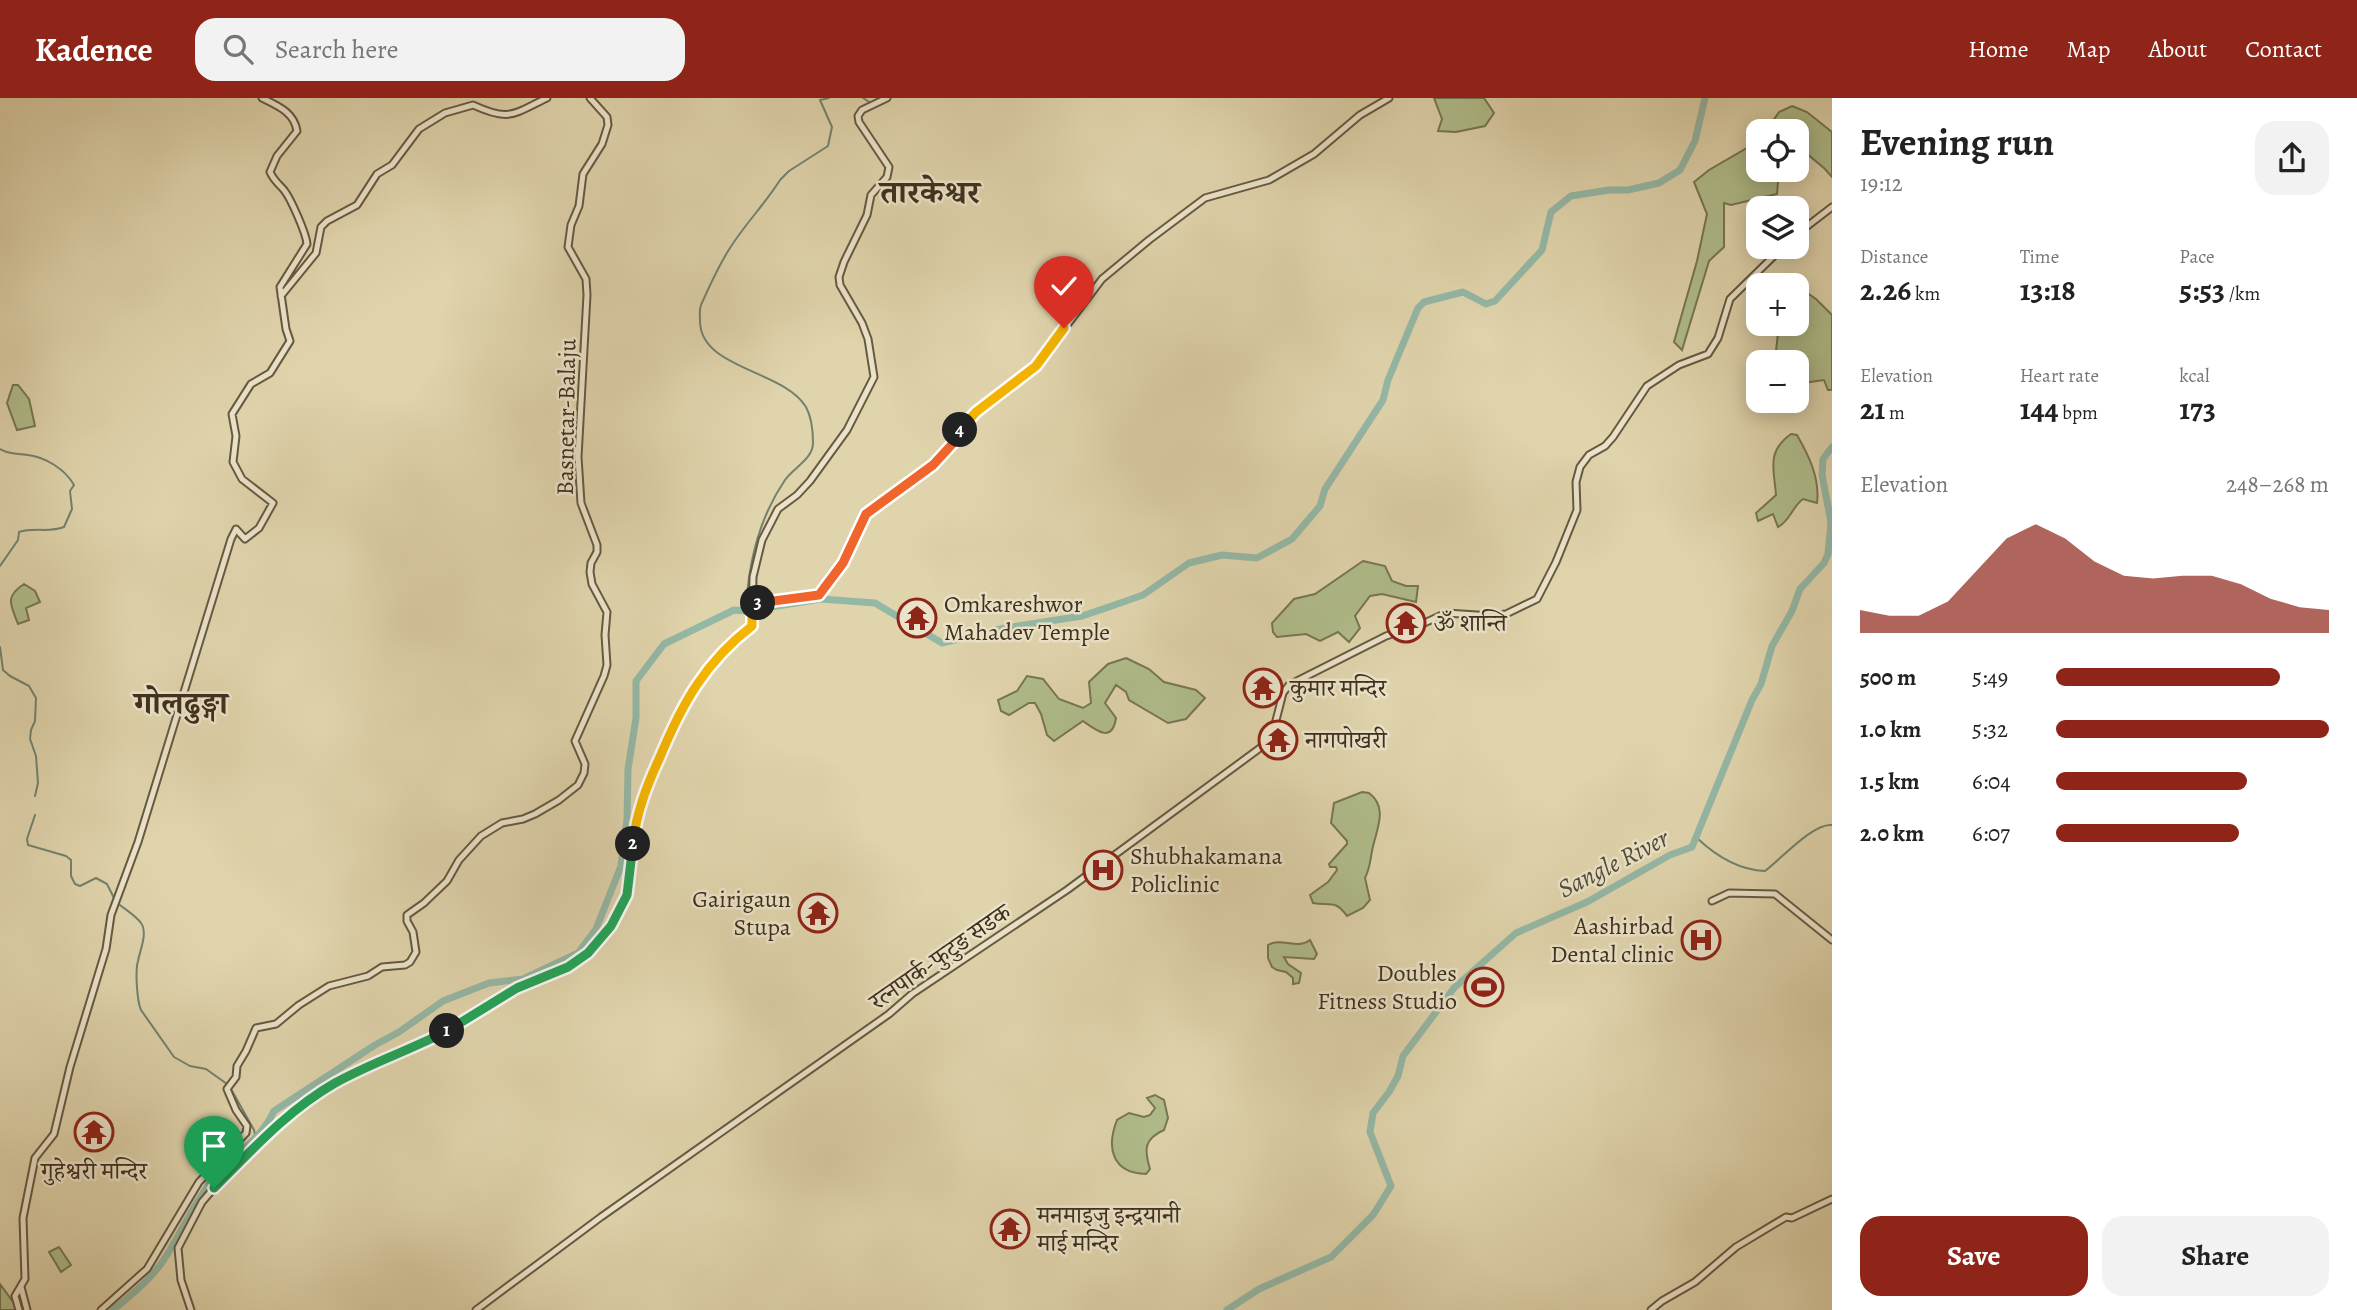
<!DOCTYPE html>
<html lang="en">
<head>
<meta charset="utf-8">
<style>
	body { margin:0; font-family:Alegreya,"Noto Serif Devanagari",serif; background:#f2f2f2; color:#222; height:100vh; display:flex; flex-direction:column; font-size:26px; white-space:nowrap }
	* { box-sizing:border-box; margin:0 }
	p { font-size:23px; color:#767676 }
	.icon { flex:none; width:38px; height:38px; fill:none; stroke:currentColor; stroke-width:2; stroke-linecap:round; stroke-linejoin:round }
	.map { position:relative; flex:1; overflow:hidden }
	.drawer { display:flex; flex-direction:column; background:#fff; width:525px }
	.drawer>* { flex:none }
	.controls { position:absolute; left:1746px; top:21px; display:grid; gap:14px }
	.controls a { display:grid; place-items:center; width:63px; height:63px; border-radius:14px; background:#fff; box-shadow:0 4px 18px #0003; font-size:35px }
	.pin { position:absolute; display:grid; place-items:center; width:60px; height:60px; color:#fff; margin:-72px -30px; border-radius:50% 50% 50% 0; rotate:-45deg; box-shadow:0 0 7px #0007 }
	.pin .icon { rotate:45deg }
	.km { position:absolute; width:35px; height:35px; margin:-18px; border-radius:50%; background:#222; color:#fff; font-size:19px; line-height:35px; text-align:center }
	.round { display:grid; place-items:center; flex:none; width:74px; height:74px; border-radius:21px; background:#f2f2f2 }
	.overview { display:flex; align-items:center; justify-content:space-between; height:119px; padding:0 28px }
	h1 { font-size:38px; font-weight:700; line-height:52px }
	.figures { display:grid; grid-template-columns:repeat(3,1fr); gap:10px; height:119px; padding:7px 28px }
	.figures div { display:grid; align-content:center }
	.figures b { font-size:30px; font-weight:700 }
	.figures small { font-size:19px; font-weight:400 }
	.figures p { font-size:19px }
	.chart { height:196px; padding:14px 28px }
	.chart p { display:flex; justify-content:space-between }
	.chart svg { width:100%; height:126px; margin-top:7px; fill:#8f2418; opacity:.7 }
	.button { display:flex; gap:14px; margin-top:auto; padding:14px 28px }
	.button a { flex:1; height:80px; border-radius:21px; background:#8f2418; color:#fff; font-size:28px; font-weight:700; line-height:80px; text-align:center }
	.button a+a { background:#f2f2f2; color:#222 }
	ul { padding:0 28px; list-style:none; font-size:23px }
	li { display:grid; grid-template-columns:112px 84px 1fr; align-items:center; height:52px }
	li i { height:18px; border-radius:9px; background:#8f2418 }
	header { display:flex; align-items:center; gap:42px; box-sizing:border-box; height:98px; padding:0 35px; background:#8f2418; color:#fff }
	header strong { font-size:33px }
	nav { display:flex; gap:38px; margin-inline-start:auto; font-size:24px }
	.search { width:490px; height:63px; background:#f2f2f2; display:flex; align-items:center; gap:18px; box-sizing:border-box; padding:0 24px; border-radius:21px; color:#767676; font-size:26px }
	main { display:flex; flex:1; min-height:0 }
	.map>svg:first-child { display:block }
	.green { fill:#b0bd8b; stroke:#777654; stroke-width:2 }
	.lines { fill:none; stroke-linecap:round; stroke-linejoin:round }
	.stream { stroke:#72826f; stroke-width:2 }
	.river { stroke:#94b8a6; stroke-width:7 }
	.tertiary-casing { stroke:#665941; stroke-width:9 }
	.tertiary { stroke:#ebe3c9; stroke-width:5 }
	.split-1-casing { stroke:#fff; stroke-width:14 }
	.split-2-casing { stroke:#fff; stroke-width:14 }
	.split-3-casing { stroke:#fff; stroke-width:14 }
	.split-4-casing { stroke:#fff; stroke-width:14 }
	.split-5-casing { stroke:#fff; stroke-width:14 }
	.split-1 { stroke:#22a559; stroke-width:9 }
	.split-2 { stroke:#22a559; stroke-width:9 }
	.split-3 { stroke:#f5b400; stroke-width:9 }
	.split-4 { stroke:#f0652b; stroke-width:9 }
	.split-5 { stroke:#f5b400; stroke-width:9 }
	.labels { text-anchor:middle; stroke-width:5; stroke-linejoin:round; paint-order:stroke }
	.street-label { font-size:24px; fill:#3e301d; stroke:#ebe3c9 }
	.poi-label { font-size:24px; fill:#3e301d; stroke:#ebe3c9; text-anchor:start }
	.water-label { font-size:26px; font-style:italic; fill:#4f4b38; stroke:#ebe3c9 }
	.district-label { font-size:32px; font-weight:bold; fill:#3e301d; stroke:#ebe3c9 }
</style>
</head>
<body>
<header>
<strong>Kadence</strong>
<div class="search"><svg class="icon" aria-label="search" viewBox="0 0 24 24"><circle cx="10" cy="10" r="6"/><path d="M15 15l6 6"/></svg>Search here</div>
<nav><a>Home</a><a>Map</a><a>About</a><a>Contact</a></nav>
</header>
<main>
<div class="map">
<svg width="1832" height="1212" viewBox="0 0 1832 1212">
	<rect width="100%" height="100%" fill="#e0d4ac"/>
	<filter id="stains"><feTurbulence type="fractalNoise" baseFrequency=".00286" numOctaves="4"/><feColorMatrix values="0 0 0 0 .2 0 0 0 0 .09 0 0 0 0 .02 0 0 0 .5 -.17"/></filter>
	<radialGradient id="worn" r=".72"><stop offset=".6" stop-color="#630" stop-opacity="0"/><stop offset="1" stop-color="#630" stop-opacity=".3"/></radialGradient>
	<path class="green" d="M1434,0h50l10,15 -9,13 -29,6 -18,-1 4,-12z
		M1792,8l15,6 25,20v45l-7,-8 -25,-21 -3,1v-18h-31l13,-19z
		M1759,43v29h20l-2,24 -46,11 -7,-2v44l-15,14 -27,89 -8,-8 23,-81 10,-47 -13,-32 15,-12z
		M1797,188l19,13 16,16v75h-4l-4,-10 -14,2 -13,-3v-17h-18l-3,-11 3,-27h18z
		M13,287h5l11,14 6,27 -18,4 -10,-27z
		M1791,336l6,1c12,21 23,43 20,68l-14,-4c-11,8 -13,22 -25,28l-5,-13 -15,7 -2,-8 20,-18c-2,-26 -10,-43 15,-61z
		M1363,463l22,5 7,15 14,5h12l-2,16 -34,-8 -12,2 -15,20 5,12 -11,14 -11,-10 -18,9 -14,-7 -29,3 -4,-5 -1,-9 22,-24 21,-5z
		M24,486l11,7 5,11 -14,6 3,12 -11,4c-7,-19 -14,-27 6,-40z
		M1126,560l23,11 15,13 32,8 9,8 -19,21 -18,4 -39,-23 -3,-8 -10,-7 -11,18 11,15c-4,26 -20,12 -33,3l-29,20 -7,-6 -6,-21 -6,-11h-6l-20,12 -8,-4 -3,-11 19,-9 10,-15 16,3 16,20 24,9 8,-5 -2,-21 19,-18z
		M1362,694l7,1c20,15 7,37 3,58 -2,10 -2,17 -7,27l5,22 -7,8 -16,8c-12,-17 -17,-10 -34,-13l-3,-8 18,-13 9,-12 -1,-3h-6l-1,-3 18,-20v-3l-16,-18 3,-20z
		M1310,842l7,14 -3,5 -30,-2 4,7 13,9 -2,10 -6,1v-6l-7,-6 -9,-2 -5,-3 -4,-9v-13c13,-8 29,5 42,-5z
		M1155,997l9,5 4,18 -4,12c-20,9 -20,19 -14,39l-4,5c-34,-1 -40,-26 -29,-54l12,-7 15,4 6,-2 5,-7 -8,-10z
		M59,1149l12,18 -10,7 -12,-20z
		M0,1186l19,26h-19z"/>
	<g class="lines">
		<path class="stream" d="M863,0l8,5
			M0,351c9,5 18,5 28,6 17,2 37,14 46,30l-4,6 2,18 -8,18c-15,6 -30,0 -45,5l-1,8 -18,26
			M746,513c2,-46 13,-93 39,-131 8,-12 28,-21 28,-37 0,-11 -1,-25 -7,-36 -22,-37 -106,-38 -106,-86 0,-5 -1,-11 1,-16 8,-18 18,-40 29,-57 15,-24 35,-44 50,-68l9,-9 39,-25 4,-19 -12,-27 9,-2
			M0,549l3,23 7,6 19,10 7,12 -1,23 -4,9 -1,9 6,17 2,27 -3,13
			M35,717l-8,24 1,6 38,11 5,4v16l4,8 5,2 16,-8 11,6 7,14
			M1697,740c19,18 41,32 68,33 16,-12 48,-48 67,-46
			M120,807c6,5 16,11 21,18 7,10 -1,27 -3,38 -3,10 -1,40 3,49l33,47 16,9 16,3 21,15
			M231,991l23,41 2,9"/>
		<path class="river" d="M113,1212c18,-15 37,-30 50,-49 18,-27 30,-57 51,-83 21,-26 44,-34 60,-67l101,-66 24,-13 44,-31 46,-18 34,-4 55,-26 18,-24 25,-63 6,-46 1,-51 8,-51v-37l28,-37 70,-34 12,1 75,-12 54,4 67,40 63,-15 77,-12 21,-7 40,-14 46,-32 33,-8 35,3 35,-19 28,-33 5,-17 58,-89 5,-20 30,-72 6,-6 39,-10 23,12 9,-3 47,-51 9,-38 20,-16 38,-6h19l31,-7 21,-13 15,-29 10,-43
			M1227,1212l32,-21 72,-32 42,-42 18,-29 -21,-54 3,-19 16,-21 9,-16 5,-20 51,-68 62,-55 71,-31 83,-47 22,-8 60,-147 9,-16 11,-38 20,-35 8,-22 24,-26 4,-9 3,-32 -9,-47 1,-16 9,-12"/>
		<defs>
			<path id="tertiary" d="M1797,136l35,-27
				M281,198l35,-43 5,-26 6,-6 30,-16 20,-31 15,-9 27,-36 26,-16 28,-8c37,17 40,9 74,-7
				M752,504l8,1 59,-8 24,-32 22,-49 68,-49 23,-25 6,-14 8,-8 66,-52 66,-87 47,-39 56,-42 64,-18 45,-26 46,-39 29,-17
				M1712,803l17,-8 46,1 57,46
				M21,1189l6,23
				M19,1212l-4,-14 10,-17 -2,-61 12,-60 19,-24 16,-67 36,-118 5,-34 27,-73 93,-303 5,-10 9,10 14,-11 14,-25 -31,-24 -9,-17 3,-26 -4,-22 19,-30 19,-11 20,-32 -4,-12 -6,-42 27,-43c-1,-11 -16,-45 -23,-54 -5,-6 -10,-9 -14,-18l7,-16 20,-25c-3,-19 -19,-25 -35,-33
				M101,1212l46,-41 52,-87 47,-49 1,-7 -11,-16 -9,-21 9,-12 1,-11 9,-15 10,-23 20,-4 23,-19 30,-19 39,-10 14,-9 23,-2 5,-3 6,-10 -3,-20 -6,-11v-6l17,-12 23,-22 12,-21 22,-24 21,-13 21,-4 12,-5 24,-14 19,-15 6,-12 1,-9 -10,-23 29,-65 3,-11 -2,-30 2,-23 -15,-28 -2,-12 1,-9 6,-11v-7l-16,-42 -3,-46 9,-162 -1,-16 -18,-32 3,-22 8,-19 4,-32 19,-30 6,-19 -1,-8 -17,-19
				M191,1212l-10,-30 -3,-32 24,-46 12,-14 63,-63 22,-18 33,-22 45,-23 44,-17 68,-38 28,-19 58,-25 26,-23 11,-14 15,-31 7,-59 11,-46 34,-78 28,-42 45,-43 1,-50 9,-37 16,-31 19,-14 13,-14 37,-51 27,-53 -6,-38 -6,-16 -22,-38 -1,-8 5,-15 23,-47 4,-20 16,-18 2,-10 -30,-45 -1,-6 4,-6 25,-12
				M476,1212l125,-93 288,-203 23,-20 155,-104 204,-150 12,-47 6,-8 97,-49 34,-11 26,-12 46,3 14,-2 31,-15 19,-37 21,-52 -1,-28 4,-15 9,-12 16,-9 8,-9 34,-51 32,-21 29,-11 10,-16 12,-39 53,-52
				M1651,1212l11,-9 33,-19 41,-35 50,-30 6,1 40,-19"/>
		</defs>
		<use href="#tertiary" class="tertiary-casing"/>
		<use href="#tertiary" class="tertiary"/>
	</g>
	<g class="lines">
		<defs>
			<path id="split-1" d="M214,1090c38,-38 74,-78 121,-105 36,-20 75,-33 112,-52"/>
			<path id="split-2" d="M447,933l70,-43 51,-21 20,-14 23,-27 16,-31 6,-51"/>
			<path id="split-3" d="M633,746c3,-31 14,-59 27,-87 22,-53 45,-95 92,-131v-24l6,1"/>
			<path id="split-4" d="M758,505l61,-8 24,-32 23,-49 67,-49 23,-25 4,-10"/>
			<path id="split-5" d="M960,332l16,-18 60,-46 28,-38"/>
		</defs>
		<use href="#split-1" class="split-1-casing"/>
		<use href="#split-2" class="split-2-casing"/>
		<use href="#split-3" class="split-3-casing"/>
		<use href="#split-4" class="split-4-casing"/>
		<use href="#split-5" class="split-5-casing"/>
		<use href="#split-1" class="split-1"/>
		<use href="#split-2" class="split-2"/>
		<use href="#split-3" class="split-3"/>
		<use href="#split-4" class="split-4"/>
		<use href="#split-5" class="split-5"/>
	</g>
	<defs>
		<symbol id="temple-ring" viewBox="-11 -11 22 22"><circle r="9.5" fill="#ebe3c9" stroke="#8f2418" stroke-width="1.5"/><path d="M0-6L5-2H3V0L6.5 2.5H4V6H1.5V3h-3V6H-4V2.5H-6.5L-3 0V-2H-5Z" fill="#8f2418"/></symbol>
		<symbol id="hospital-ring" viewBox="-11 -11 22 22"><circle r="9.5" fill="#ebe3c9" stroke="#8f2418" stroke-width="1.5"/><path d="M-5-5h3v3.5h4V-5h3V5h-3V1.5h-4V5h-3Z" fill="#8f2418"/></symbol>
		<symbol id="stadium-ring" viewBox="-11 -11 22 22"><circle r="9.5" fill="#ebe3c9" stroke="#8f2418" stroke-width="1.5"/><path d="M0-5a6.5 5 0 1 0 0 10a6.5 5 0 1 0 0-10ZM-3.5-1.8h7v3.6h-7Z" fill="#8f2418"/></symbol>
	</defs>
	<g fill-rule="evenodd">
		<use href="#temple-ring" x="895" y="498" width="44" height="44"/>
		<use href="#temple-ring" x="1384" y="503" width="44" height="44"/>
		<use href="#temple-ring" x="1241" y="568" width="44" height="44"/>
		<use href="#temple-ring" x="1256" y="620" width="44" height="44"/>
		<use href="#hospital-ring" x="1081" y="750" width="44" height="44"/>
		<use href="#temple-ring" x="796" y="793" width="44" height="44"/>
		<use href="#hospital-ring" x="1679" y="820" width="44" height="44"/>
		<use href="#stadium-ring" x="1462" y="867" width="44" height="44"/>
		<use href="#temple-ring" x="72" y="1012" width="44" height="44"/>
		<use href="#temple-ring" x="988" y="1109" width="44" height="44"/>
	</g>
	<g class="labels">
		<g class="street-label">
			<text transform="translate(566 319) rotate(-89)" y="8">Basnetar-Balaju</text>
			<text transform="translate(940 859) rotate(-35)" y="8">रत्नपार्क-फुटुङ सडक</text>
		</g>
		<g class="poi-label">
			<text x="944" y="514">Omkareshwor<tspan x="944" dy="28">Mahadev Temple</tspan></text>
			<text x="1433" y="533">ॐ शान्ति</text>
			<text x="1290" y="598">कुमार मन्दिर</text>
			<text x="1305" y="650">नागपोखरी</text>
			<text x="1130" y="766">Shubhakamana<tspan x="1130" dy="28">Policlinic</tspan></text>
			<text x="791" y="809" text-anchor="end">Gairigaun<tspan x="791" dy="28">Stupa</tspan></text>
			<text x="1674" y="836" text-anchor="end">Aashirbad<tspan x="1674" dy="28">Dental clinic</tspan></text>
			<text x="1457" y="883" text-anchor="end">Doubles<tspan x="1457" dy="28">Fitness Studio</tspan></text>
			<text x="94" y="1081" text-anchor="middle">गुहेश्वरी मन्दिर</text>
			<text x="1037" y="1125">मनमाइजु इन्द्रयानी<tspan x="1037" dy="28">माई मन्दिर</tspan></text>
		</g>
		<g class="water-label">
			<text transform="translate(1613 765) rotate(-27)" y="9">Sangle River</text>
		</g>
		<g class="district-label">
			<text x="930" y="105">तारकेश्वर</text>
			<text x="181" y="616">गोलढुङ्गा</text>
		</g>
	</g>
	<rect width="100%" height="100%" filter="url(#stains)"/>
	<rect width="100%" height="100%" fill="url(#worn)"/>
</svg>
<div class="controls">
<a><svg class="icon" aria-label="locate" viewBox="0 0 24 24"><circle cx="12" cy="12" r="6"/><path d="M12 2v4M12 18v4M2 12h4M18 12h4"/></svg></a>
<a><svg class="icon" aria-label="layers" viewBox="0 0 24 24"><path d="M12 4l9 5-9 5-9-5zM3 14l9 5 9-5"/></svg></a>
<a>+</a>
<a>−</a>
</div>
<div class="pin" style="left:214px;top:1090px;background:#1e9e55"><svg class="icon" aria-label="arrive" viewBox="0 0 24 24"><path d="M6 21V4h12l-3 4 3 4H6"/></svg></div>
<div class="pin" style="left:1064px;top:230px;background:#d93025"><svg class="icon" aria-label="check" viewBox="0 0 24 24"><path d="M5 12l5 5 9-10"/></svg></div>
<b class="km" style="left:447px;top:933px">1</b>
<b class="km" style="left:633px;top:746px">2</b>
<b class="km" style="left:758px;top:505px">3</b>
<b class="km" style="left:960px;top:332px">4</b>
</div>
<section class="drawer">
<div class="overview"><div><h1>Evening run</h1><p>19:12</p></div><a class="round"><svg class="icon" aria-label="share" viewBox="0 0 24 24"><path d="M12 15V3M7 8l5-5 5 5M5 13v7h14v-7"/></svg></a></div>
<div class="figures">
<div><p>Distance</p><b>2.26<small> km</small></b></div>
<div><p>Time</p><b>13:18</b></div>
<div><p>Pace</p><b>5:53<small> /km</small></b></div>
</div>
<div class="figures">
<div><p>Elevation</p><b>21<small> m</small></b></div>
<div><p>Heart rate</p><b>144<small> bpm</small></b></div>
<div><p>kcal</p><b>173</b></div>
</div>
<div class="chart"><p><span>Elevation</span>248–268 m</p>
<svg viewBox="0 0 160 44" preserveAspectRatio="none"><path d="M0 44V36L10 38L20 38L30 33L40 22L50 11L60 6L70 11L80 19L90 24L100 25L110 24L120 24L130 27L140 32L150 35L160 36V44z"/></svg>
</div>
<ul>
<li><b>500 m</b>5:49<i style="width:82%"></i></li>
<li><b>1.0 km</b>5:32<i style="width:100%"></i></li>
<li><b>1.5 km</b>6:04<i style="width:70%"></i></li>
<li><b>2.0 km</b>6:07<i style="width:67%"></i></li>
</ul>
<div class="button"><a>Save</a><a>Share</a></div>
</section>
</main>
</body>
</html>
